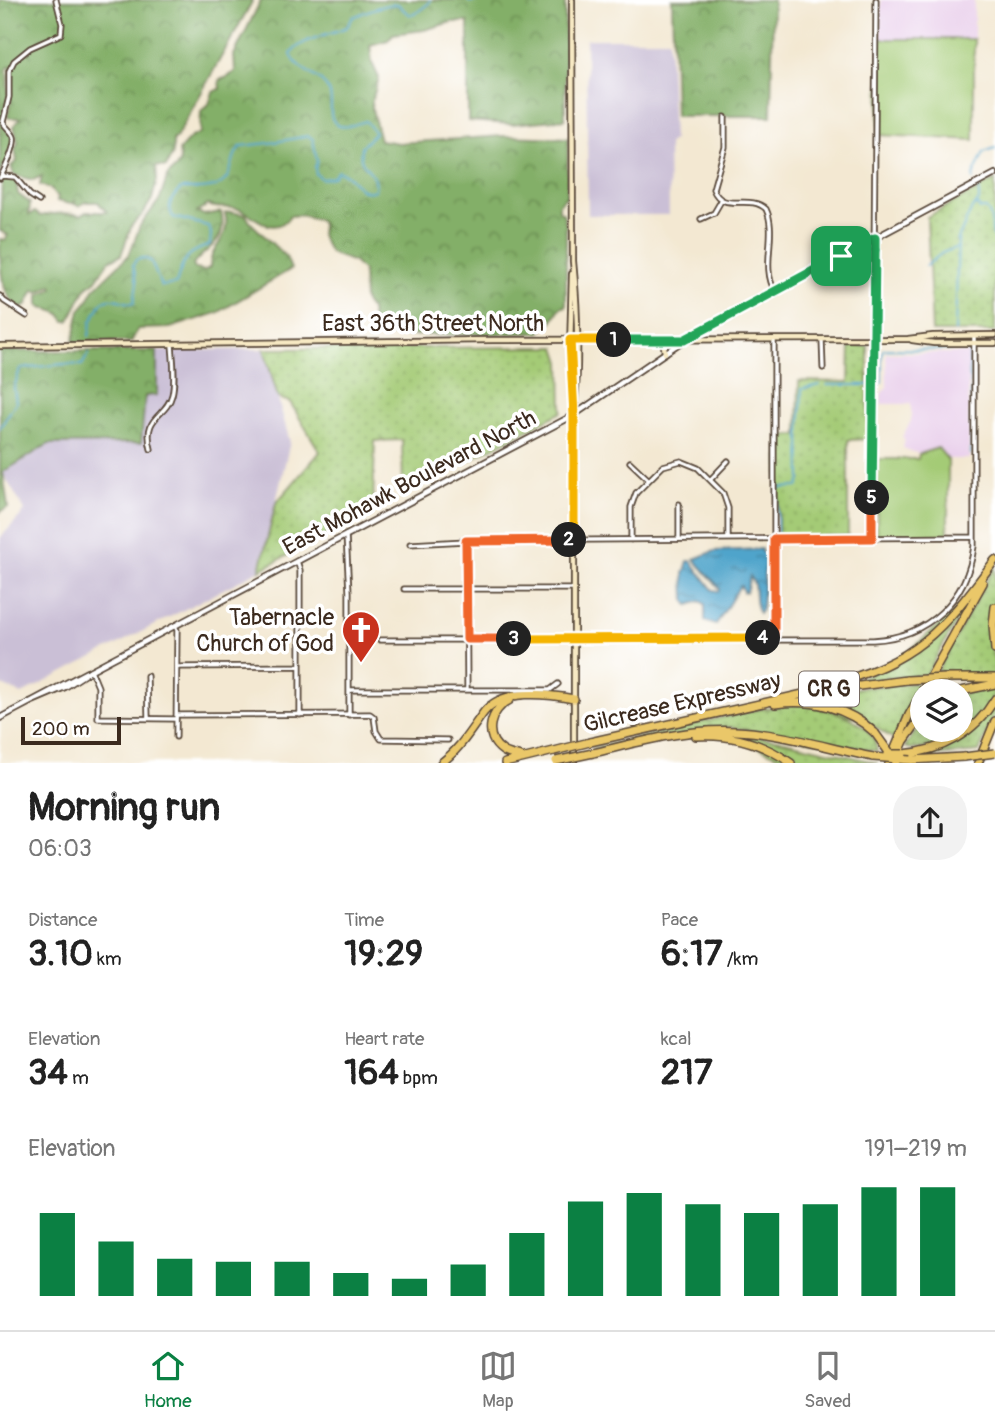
<!DOCTYPE html>
<html lang="en">
<head>
<meta charset="utf-8">
<style>
	body { margin:0; font-family:Pangolin,sans-serif; background:#f2f2f2; color:#222; height:100vh; display:flex; flex-direction:column; font-size:26px; white-space:nowrap }
	* { box-sizing:border-box; margin:0 }
	p { font-size:23px; color:#767676 }
	.icon { flex:none; width:38px; height:38px; fill:none; stroke:currentColor; stroke-width:2; stroke-linecap:round; stroke-linejoin:round }
	.map { position:relative; height:763px; overflow:hidden }
	.drawer { display:flex; flex-direction:column; background:#fff; flex:1 }
	.drawer>* { flex:none }
	.controls { position:absolute; left:910px; top:679px; display:grid; gap:14px }
	.controls a { display:grid; place-items:center; width:63px; height:63px; border-radius:50%; background:#fff; box-shadow:0 4px 18px #0003; font-size:35px }
	.scale { position:absolute; left:21px; bottom:18px; width:100px; box-sizing:border-box; padding-left:7px; border:4px solid #3b2a1e; border-top:0; font-size:19px; line-height:24px; white-space:nowrap; color:#3b2a1e; -webkit-text-stroke:5px #fff; paint-order:stroke }
	.pin { position:absolute; display:grid; place-items:center; width:60px; height:60px; color:#fff; margin:-30px; border-radius:14px; box-shadow:0 4px 10px #0006 }
	.km { position:absolute; width:35px; height:35px; margin:-18px; border-radius:50%; background:#222; color:#fff; font-size:19px; line-height:35px; text-align:center }
	.round { display:grid; place-items:center; flex:none; width:74px; height:74px; border-radius:28px; background:#f2f2f2 }
	.headline { display:flex; align-items:center; justify-content:space-between; height:119px; padding:0 28px }
	h1 { font-size:38px; font-weight:700; line-height:52px }
	.figures { display:grid; grid-template-columns:repeat(3,1fr); gap:10px; height:119px; padding:7px 28px }
	.figures div { display:grid; align-content:center }
	.figures b { font-size:35px; font-weight:700 }
	.figures small { font-size:19px; font-weight:400 }
	.figures p { font-size:19px }
	.chart { height:196px; padding:14px 28px }
	.chart p { display:flex; justify-content:space-between }
	.chart svg { width:100%; height:126px; margin-top:7px; stroke:#0b8043; stroke-width:6 }
	.menu { display:flex; justify-content:space-around; align-items:center; height:98px; border-top:2px solid #e0e0e0; background:#fff; font-size:19px; color:#767676 }
	.menu a { display:grid; justify-items:center; gap:4px }
	.menu .current { color:#0b8043 }
	.map>svg:first-child { display:block }
	.built { fill:#ead1ec }
	.industrial { fill:#cabfd6 }
	.grass { fill:url(#grass-dots); stroke:#707a4a; stroke-width:2 }
	.forest { fill:url(#forest-crowns); stroke:#5f6c42; stroke-width:2 }
	.park { fill:#a4cb76; stroke:#707a4a; stroke-width:2 }
	.water { fill:url(#water-ripples); stroke:#456774; stroke-width:2 }
	.lines { fill:none; stroke-linecap:round; stroke-linejoin:round }
	.stream { stroke:#4fa4cb; stroke-width:2 }
	.minor-casing { stroke:#574639; stroke-width:7 }
	.tertiary-casing { stroke:#574639; stroke-width:8 }
	.secondary-casing { stroke:#574639; stroke-width:8 }
	.motorway-casing { stroke:#574639; stroke-width:10 }
	.minor { stroke:#fff; stroke-width:3.5 }
	.tertiary { stroke:#fff; stroke-width:4.5 }
	.secondary { stroke:#f7e9c3; stroke-width:4.5 }
	.motorway { stroke:#eac769; stroke-width:7 }
	.motorway-bridge-casing { stroke:#574639; stroke-width:10; stroke-linecap:butt }
	.motorway-bridge { stroke:#eac769; stroke-width:7 }
	.split-1-casing { stroke:#fff; stroke-width:14 }
	.split-2-casing { stroke:#fff; stroke-width:14 }
	.split-3-casing { stroke:#fff; stroke-width:14 }
	.split-4-casing { stroke:#fff; stroke-width:14 }
	.split-5-casing { stroke:#fff; stroke-width:14 }
	.split-6-casing { stroke:#fff; stroke-width:14 }
	.split-7-casing { stroke:#fff; stroke-width:14 }
	.split-1 { stroke:#22a559; stroke-width:9 }
	.split-2 { stroke:#f5b400; stroke-width:9 }
	.split-3 { stroke:#f0652b; stroke-width:9 }
	.split-4 { stroke:#f5b400; stroke-width:9 }
	.split-5 { stroke:#f0652b; stroke-width:9 }
	.split-6 { stroke:#22a559; stroke-width:9 }
	.split-7 { stroke:#22a559; stroke-width:9 }
	.labels { text-anchor:middle; stroke-width:7; stroke-linejoin:round; paint-order:stroke }
	.shield { fill:#fff; stroke:#766a62; stroke-width:2 }
	.shield-label { font-size:21px; font-weight:bold; fill:#3b2a1e }
	.street-label { font-size:23px; fill:#3b2a1e; stroke:#fff }
	.poi-label { font-size:23px; fill:#3b2a1e; stroke:#fff; text-anchor:end }
</style>
</head>
<body>
<div class="map">
<svg width="995" height="763" viewBox="0 0 995 763">
	<defs>
		<pattern id="grass-dots" width="8" height="8" patternUnits="userSpaceOnUse" patternTransform="scale(1.75)"><rect width="8" height="8" fill="#a4cb76"/><path d="M2 2h.1M6 6h.1" fill="none" stroke="#8eae66" stroke-width="1.8" stroke-linecap="round"/></pattern>
		<pattern id="forest-crowns" width="20" height="18" patternUnits="userSpaceOnUse" patternTransform="scale(1.75)"><rect width="20" height="18" fill="#83af67"/><path d="M2 6a3 3 0 1 1 6 0M12 15a3 3 0 1 1 6 0" fill="none" stroke="#6c8f54"/></pattern>
		<pattern id="water-ripples" width="26" height="14" patternUnits="userSpaceOnUse" patternTransform="scale(1.75)"><rect width="26" height="14" fill="#4fa4cb"/><path d="M2 4q2-2 4 0t4 0M15 11q2-2 4 0t4 0" fill="none" stroke="#4386a4"/></pattern>
	</defs>
	<rect width="100%" height="100%" fill="#fff"/>
	<filter id="ink" filterUnits="userSpaceOnUse"><feTurbulence type="fractalNoise" baseFrequency=".0143" numOctaves="2"/><feDisplacementMap in="SourceGraphic" scale="14" xChannelSelector="R" yChannelSelector="G"/><feConvolveMatrix kernelMatrix="1 2 1 2 8 2 1 2 1" color-interpolation-filters="sRGB"/></filter>
	<filter id="wash" filterUnits="userSpaceOnUse"><feTurbulence type="fractalNoise" baseFrequency=".00686" numOctaves="4" result="noise"/><feDisplacementMap in="SourceGraphic" scale="28" xChannelSelector="R" yChannelSelector="G"/><feGaussianBlur stdDeviation="1.57" result="paint"/><feColorMatrix in="noise" values="0 0 0 0 0 0 0 0 0 0 0 0 0 0 0 0 0 1.4 0 .05"/><feComposite in="paint" operator="in"/></filter>
	<g filter="url(#wash)">
		<rect width="100%" height="100%" fill="#f3e8d2"/>
		<path class="built" d="M881,0h93v39h-94z
			M886,353h82l1,106h-22l-9,-11 -19,6 -16,-6 2,-9 -3,-2 9,-16v-17h-30v-10l6,-7z"/>
		<path class="industrial" d="M586,39h83l4,100 -5,5 1,71h-81z
			M264,349l26,93 -30,128 -238,124 -22,-10v-146l25,-27 -23,-39 47,-28 92,-1 4,-47 12,-1v-44z"/>
		<path class="grass" d="M995,180v152h-63l-5,-115z
			M850,346h18v93l-20,1v96h-70l1,-101h19l1,-54 50,1z
			M556,347l5,15 1,50 -159,82 -1,-54 -27,1 -2,69 -113,60 16,-67 44,-51 -30,-50 -12,-4 -14,-49z
			M995,566v33l-6,37 6,27v12l-49,-1 -8,-4z
			M966,601l2,1 -42,73 -66,6 -1,-3 35,-14z
			M914,683l6,3 -26,53 -34,-21 -69,-18 45,-10z
			M991,688l4,2c-3,30 -62,68 -90,57l17,-26v9h39v-36z
			M800,704c27,5 73,13 77,47l-147,-24 -137,23 -1,-2 162,-38z
			M995,704v9l-16,39 -63,5 34,-12z
			M730,734l46,5 102,24h-84z"/>
		<path class="forest" d="M0,0h253l-77,138 -3,1v14l-7,14 -10,-1 1,14 -5,19 -9,15 -11,11 -11,30 -12,6 -14,20 -9,7 -17,33h-4l-6,-8 -20,-7v-11l14,-7 -1,-3 -13,7 -5,-2 -8,16 -4,2c-22,-9 -22,-41 -22,-69l5,1 3,-5 -8,-4 2,-52 8,-3 6,4 2,14 12,9 -1,12 6,-3 5,4c14,-3 27,-4 41,-1l5,-3h21l-9,-10h-12l-7,4 -5,-2 1,-3 -5,3 -13,-3 1,-5 -5,-3 -1,-4 -12,-4 2,-9 -9,4 -19,-5 -3,-9 6,-5 -2,-13 3,-5 -4,-17 6,-8h-11l-2,-2c6,-11 3,-35 4,-50l-4,2 1,25 -6,31 11,12 -5,23 -8,14z
			M261,0h304v119l-54,5 -43,-3v-99h-16l-28,8 -31,4 -5,6 -18,5 2,18 7,15 -7,22v9l8,31 18,3 105,-7 65,2 -1,58 -8,8v7l4,2 3,12v81l-6,2 -8,13 -13,12 -164,3 -3,-8 -1,-18 -7,-9 -1,-30 -9,-9 -24,-9 -9,-17 1,-11 -2,-5 -20,-5 -10,1c-17,23 -35,-1 -49,-6 -11,-5 -22,0 -33,-5l-11,7 7,3 17,-3c8,31 -16,35 -28,53l2,4 9,2 6,-4c-1,-21 22,-27 15,-54l6,-1 15,3 4,7 36,35 5,12 -74,44 -47,15 -32,1 -7,13h-58l7,-32 7,-8 7,-13 35,-34 11,-29 20,-27 8,-24 8,-7 4,-8 -1,-10 12,-13 9,-4 1,-22 8,-7 4,-12 7,-3 -1,-9 9,-3 7,-6 -1,-16z
			M672,0h101l-2,116h-96z
			M0,351h157v44l-12,1 -4,47 -92,1 -46,28 5,35 -8,5z"/>
		<path class="park" d="M880,39h94v101l-95,-5z
			M938,448l10,12v75h-71v-76h41l1,-5z"/>
		<path class="water" d="M761,549v3l4,2v7l-3,48 -3,4c-8,-12 0,-26 -9,-37l-4,16h-3l-2,-6 -2,1 -23,38 -11,-4v-17l-5,-3 -11,4 -4,-5 -1,-26 4,-13h3l22,29 6,1 1,-2 -3,-4 -23,-26 21,-8z"/>
		<g class="lines">
			<path class="stream" d="M467,0l4,2 8,-2
				M974,180l-1,-4 11,-24 11,-4
				M977,204l3,5h6c9,9 3,21 9,31
				M926,266l16,-13 16,-6
				M955,332l3,-93 14,-31 7,-7v-13
				M89,336l2,-14 11,-20c13,-8 20,2 32,1l3,-21 -4,-17 3,-5 7,-2 8,3 10,25 15,-2c8,-24 7,-30 34,-39l1,-12 -3,-7 -35,-9c-7,-12 -1,-20 8,-28 18,0 43,3 49,-18 4,-11 3,-16 11,-25l28,-3 39,-7 5,3 4,22 -2,7 1,6 6,5 11,-2 5,-6c19,5 19,26 37,19 4,-16 -9,-18 -14,-31 -1,-3 0,-8 0,-12l14,-14 -9,-12c-10,2 -22,10 -31,2 -8,-7 -1,-22 -6,-32 -8,-17 -32,-19 -38,-37 9,-15 40,-20 56,-27l6,-10c14,-6 30,-13 45,-13 15,17 15,11 31,-1l1,-3
				M956,348l13,3 1,33
				M827,385h43
				M877,385l5,-3v-30l2,-3 65,1 6,-3
				M971,389v20
				M0,428l16,-26 -2,-14 6,-19 43,-5 19,1 7,-12
				M971,454v-40
				M777,535v-47l21,-1 3,-7 -1,-47 2,-44 18,-4"/>
		</g>
	</g>
	<g filter="url(#ink)">
		<g class="lines">
			<defs>
				<path id="minor" d="M725,117v30l-12,42c10,25 36,4 53,20 12,25 -6,57 9,82
					M2,176l13,1 15,18 9,6
					M0,178c5,-9 16,-32 14,-41 -2,-6 -9,-10 -11,-15l6,-25v-26l5,-10 16,-13 31,-14 1,-10 -6,-24
					M701,219l13,-6 7,-12
					M0,296l4,5 23,15
					M822,340l1,28
					M151,449c-9,-34 15,-31 21,-54 4,-16 1,-35 0,-51
					M630,462l18,17
					M710,480l18,-19
					M679,504v35
					M346,535l3,57v123
					M872,538l4,-538
					M631,540v-33l5,-14 27,-27 18,-5 17,7 25,25 5,15v31
					M466,541l1,149
					M410,544l56,-3 507,-4
					M297,561l3,9v145
					M404,589h170
					M175,626l2,4 -1,107
					M774,638v-298
					M380,640h493c55,-3 94,-40 101,-94v-210
					M177,667l123,-1
					M91,670l7,17v31l77,1
					M147,676l1,42
					M349,690h201l8,-6
					M177,715l193,-1 4,3 2,14 5,8 67,1"/>
				<path id="tertiary" d="M30,702l35,-15 26,-17 483,-255 110,-75 311,-166
					M0,718l87,-46"/>
				<path id="secondary" d="M572,0l1,262
					M573,261c5,51 6,103 1,154v348
					M572,274l-2,75 3,56
					M663,339l2,14
					M912,340l22,3h61
					M0,346l493,-6 415,-1 25,-3 62,-1"/>
				<path id="motorway" d="M995,607l-2,18 2,25
					M945,678h50
					M827,685c90,-23 114,-53 168,-125
					M961,691l34,-7
					M510,700c-20,9 -28,37 -7,51 6,4 15,5 22,7
					M775,704c37,-5 73,3 100,29
					M696,736c34,-2 67,7 95,27
					M590,742l222,-50 95,-12
					M593,753c47,-11 94,-25 143,-22 46,2 91,17 137,26
					M903,754c39,-3 72,-21 92,-55
					M896,759l8,-18 18,-25
					M911,760l53,-3
					M441,763c19,-14 29,-32 43,-51 19,-24 63,-18 90,-13
					M505,763l49,-12
					M889,763l20,-48 74,-132
					M978,763l17,-42"/>
			</defs>
			<use href="#minor" class="minor-casing"/>
			<use href="#tertiary" class="tertiary-casing"/>
			<use href="#secondary" class="secondary-casing"/>
			<use href="#motorway" class="motorway-casing"/>
			<use href="#minor" class="minor"/>
			<use href="#tertiary" class="tertiary"/>
			<use href="#secondary" class="secondary"/>
			<use href="#motorway" class="motorway"/>
			<defs>
				<path id="motorway-bridge" d="M907,680l38,-2
					M875,733l21,29
					M554,751l36,-9
					M888,754h15
					M873,757l38,3
					M964,757l31,-4
					M556,761l37,-8"/>
			</defs>
			<use href="#motorway-bridge" class="motorway-bridge-casing"/>
			<use href="#motorway-bridge" class="motorway-bridge"/>
		</g>
	</g>
	<g class="lines" filter="url(#ink)">
		<defs>
			<path id="split-1" d="M614,340h70l157,-84"/>
			<path id="split-2" d="M569,540h5v-125l-4,-75h44"/>
			<path id="split-3" d="M514,639h-47l-1,-98 103,-1"/>
			<path id="split-4" d="M514,639l249,-1"/>
			<path id="split-5" d="M763,638h11v-99l98,-1v-40"/>
			<path id="split-6" d="M872,498l3,-248"/>
			<path id="split-7" d="M841,256l34,-18v12"/>
		</defs>
		<use href="#split-1" class="split-1-casing"/>
		<use href="#split-2" class="split-2-casing"/>
		<use href="#split-3" class="split-3-casing"/>
		<use href="#split-4" class="split-4-casing"/>
		<use href="#split-5" class="split-5-casing"/>
		<use href="#split-6" class="split-6-casing"/>
		<use href="#split-7" class="split-7-casing"/>
		<use href="#split-1" class="split-1"/>
		<use href="#split-2" class="split-2"/>
		<use href="#split-3" class="split-3"/>
		<use href="#split-4" class="split-4"/>
		<use href="#split-5" class="split-5"/>
		<use href="#split-6" class="split-6"/>
		<use href="#split-7" class="split-7"/>
	</g>
	<defs>
		<symbol id="church-pin" viewBox="-11 -11 22 30"><path d="M0 17L-7.5 6A9.5 9.5 0 1 1 7.5 6Z" fill="#c8321e" stroke="#fff"/><path d="M-1.2-6h2.4v3.5h3.3v2.4h-3.3V6h-2.4V-.1h-3.3v-2.4h3.3Z" fill="#fff"/></symbol>
	</defs>
	<g fill-rule="evenodd">
		<use href="#church-pin" x="339" y="608" width="44" height="60"/>
	</g>
	<g class="labels">
		<rect class="shield" x="799" y="671.5" width="60" height="35" rx="5"/>
		<g class="shield-label">
			<text x="829" y="696">CR G</text>
		</g>
		<g class="street-label">
			<text x="433" y="331">East 36th Street North</text>
			<text transform="translate(409 482) rotate(-28)" y="8">East Mohawk Boulevard North</text>
			<text transform="translate(682 702) rotate(-13)" y="8">Gilcrease Expressway</text>
		</g>
		<g class="poi-label">
			<text x="334" y="625">Tabernacle<tspan x="334" dy="26">Church of God</tspan></text>
		</g>
	</g>
</svg>
<div class="controls">
<a><svg class="icon" aria-label="layers" viewBox="0 0 24 24"><path d="M12 4l9 5-9 5-9-5zM3 14l9 5 9-5"/></svg></a>
</div>
<div class="scale">200 m</div>
<div class="pin" style="left:841px;top:256px;background:#1e9e55"><svg class="icon" aria-label="arrive" viewBox="0 0 24 24"><path d="M6 21V4h12l-3 4 3 4H6"/></svg></div>
<b class="km" style="left:614px;top:340px">1</b>
<b class="km" style="left:569px;top:540px">2</b>
<b class="km" style="left:514px;top:639px">3</b>
<b class="km" style="left:763px;top:638px">4</b>
<b class="km" style="left:872px;top:498px">5</b>
</div>
<section class="drawer">
<div class="headline"><div><h1>Morning run</h1><p>06:03</p></div><a class="round"><svg class="icon" aria-label="share" viewBox="0 0 24 24"><path d="M12 15V3M7 8l5-5 5 5M5 13v7h14v-7"/></svg></a></div>
<div class="figures">
<div><p>Distance</p><b>3.10<small> km</small></b></div>
<div><p>Time</p><b>19:29</b></div>
<div><p>Pace</p><b>6:17<small> /km</small></b></div>
</div>
<div class="figures">
<div><p>Elevation</p><b>34<small> m</small></b></div>
<div><p>Heart rate</p><b>164<small> bpm</small></b></div>
<div><p>kcal</p><b>217</b></div>
</div>
<div class="chart"><p><span>Elevation</span>191–219 m</p>
<svg viewBox="0 0 160 44" preserveAspectRatio="none"><path d="M5 44V15M15 44V25M25 44V31M35 44V32M45 44V32M55 44V36M65 44V38M75 44V33M85 44V22M95 44V11M105 44V8M115 44V12M125 44V15M135 44V12M145 44V6M155 44V6"/></svg>
</div>
</section>
<nav class="menu">
<a class="current"><svg class="icon" aria-label="home" viewBox="0 0 24 24"><path d="M3 11l9-7 9 7M6 9v11h12V9"/></svg>Home</a>
<a><svg class="icon" aria-label="map" viewBox="0 0 24 24"><path d="M3 6l6-2 6 2 6-2v14l-6 2-6-2-6 2zM9 4v14M15 6v14"/></svg>Map</a>
<a><svg class="icon" aria-label="saved" viewBox="0 0 24 24"><path d="M7 4h10v16l-5-4-5 4z"/></svg>Saved</a>
</nav>
</body>
</html>
